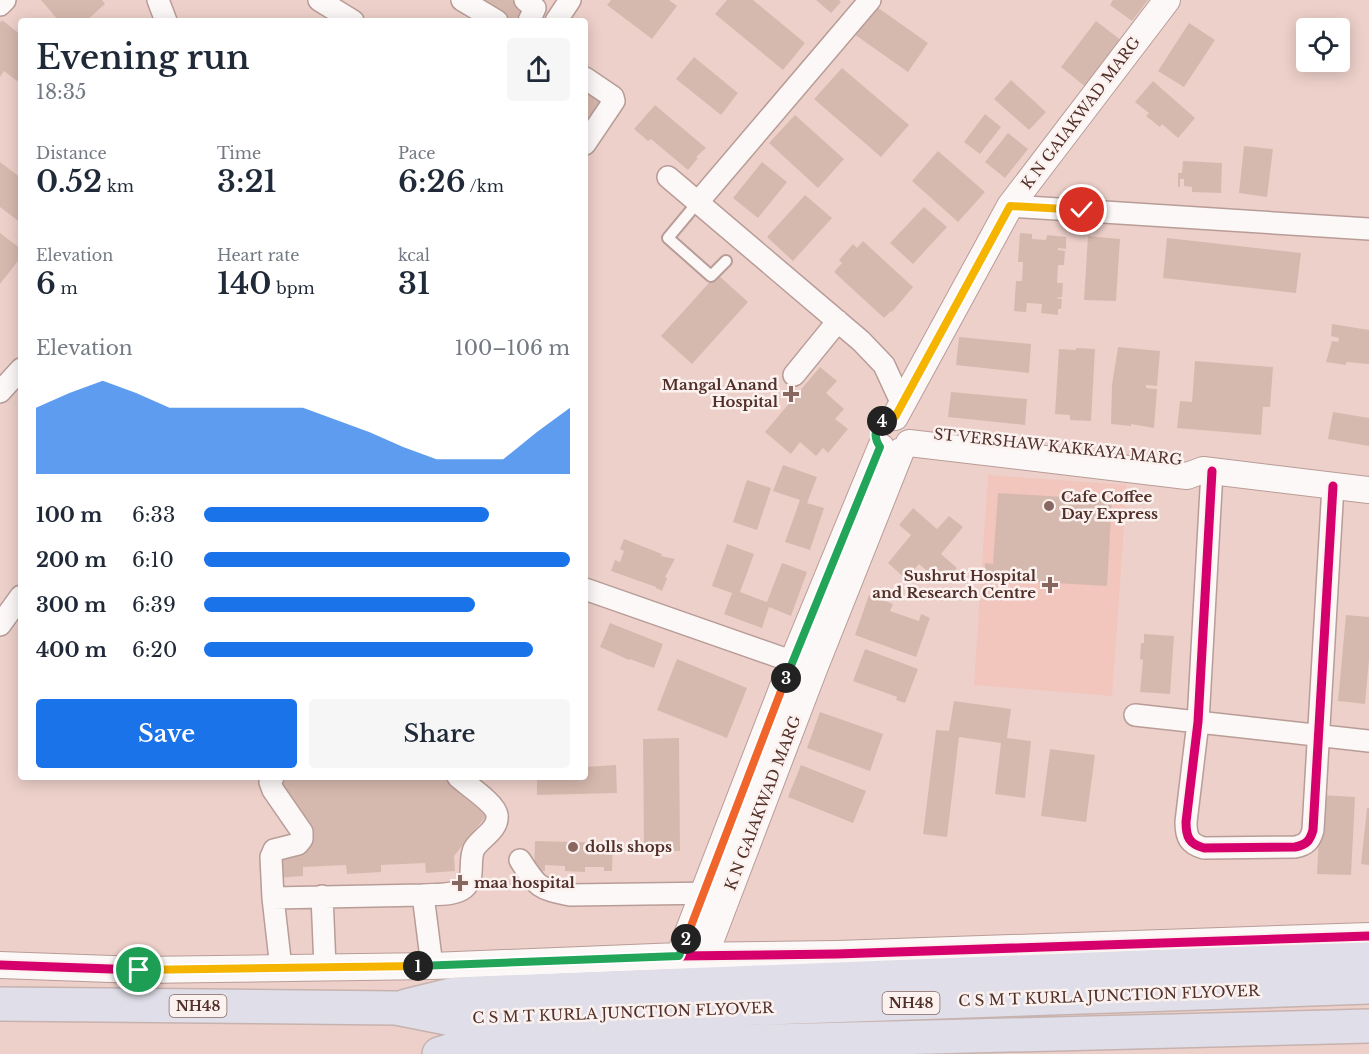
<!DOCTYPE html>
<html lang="en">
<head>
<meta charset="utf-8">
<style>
	body { margin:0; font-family:"Libre Baskerville",serif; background:#f6f6f7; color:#1f2937; height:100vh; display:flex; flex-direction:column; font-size:22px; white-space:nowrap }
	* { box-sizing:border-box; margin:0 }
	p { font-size:20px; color:#747a83 }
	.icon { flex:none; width:33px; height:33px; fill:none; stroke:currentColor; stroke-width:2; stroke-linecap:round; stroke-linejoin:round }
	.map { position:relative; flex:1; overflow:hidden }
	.details { position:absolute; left:18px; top:18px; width:570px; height:762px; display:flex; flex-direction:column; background:#fff; border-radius:6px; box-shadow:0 3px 15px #0003 }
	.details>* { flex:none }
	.controls { position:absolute; left:1296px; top:18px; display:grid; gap:12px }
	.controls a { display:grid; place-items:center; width:54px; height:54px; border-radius:6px; background:#fff; box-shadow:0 3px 15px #0003; font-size:30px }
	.pin { position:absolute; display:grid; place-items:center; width:51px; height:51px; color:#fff; margin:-26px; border:3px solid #fff; border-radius:50%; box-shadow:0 2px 6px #0007 }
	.km { position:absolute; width:30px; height:30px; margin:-15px; border-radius:50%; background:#222; color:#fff; font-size:16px; line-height:30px; text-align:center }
	.round { display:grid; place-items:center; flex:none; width:63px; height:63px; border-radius:6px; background:#f6f6f7 }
	.headline { display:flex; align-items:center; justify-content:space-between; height:102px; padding:0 18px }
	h1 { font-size:33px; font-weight:600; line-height:45px }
	.figures { display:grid; grid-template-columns:repeat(3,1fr); gap:9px; height:102px; padding:6px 18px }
	.figures div { display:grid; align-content:center }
	.figures b { font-size:30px; font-weight:600 }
	.figures small { font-size:16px; font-weight:400 }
	.figures p { font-size:16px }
	.chart { height:168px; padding:12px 18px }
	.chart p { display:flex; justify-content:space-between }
	.chart svg { width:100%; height:108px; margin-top:6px; fill:#1a73e8; opacity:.7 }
	.primary-button { display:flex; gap:12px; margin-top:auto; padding:12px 18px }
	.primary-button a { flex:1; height:69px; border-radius:6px; background:#1a73e8; color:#fff; font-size:24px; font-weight:600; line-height:69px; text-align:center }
	.primary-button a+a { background:#f6f6f7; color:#1f2937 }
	ul { padding:0 18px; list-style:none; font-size:20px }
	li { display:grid; grid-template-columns:96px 72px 1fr; align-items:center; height:45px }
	li i { height:15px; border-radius:8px; background:#1a73e8 }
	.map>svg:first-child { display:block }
	.built { fill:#f2c5bd }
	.building { fill:#d6b9ae }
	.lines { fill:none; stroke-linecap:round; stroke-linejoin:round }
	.service-casing { stroke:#b89c97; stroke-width:14 }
	.minor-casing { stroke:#b89c97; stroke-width:24 }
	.tertiary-casing { stroke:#b89c97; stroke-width:28 }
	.trunk-casing { stroke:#c6b2ae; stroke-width:36 }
	.service { stroke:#fcf8f7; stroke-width:10 }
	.minor { stroke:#fcf8f7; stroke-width:21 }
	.tertiary { stroke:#fcf8f7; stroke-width:26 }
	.trunk { stroke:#e0dee8; stroke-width:33 }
	.cycleway-casing { stroke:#fbf2f0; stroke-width:13 }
	.cycleway { stroke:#d6006c; stroke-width:9 }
	.split-1-casing { stroke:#fff; stroke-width:12 }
	.split-2-casing { stroke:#fff; stroke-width:12 }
	.split-3-casing { stroke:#fff; stroke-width:12 }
	.split-4-casing { stroke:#fff; stroke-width:12 }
	.split-5-casing { stroke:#fff; stroke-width:12 }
	.split-1 { stroke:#f5b400; stroke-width:8 }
	.split-2 { stroke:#22a559; stroke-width:8 }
	.split-3 { stroke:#f0652b; stroke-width:8 }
	.split-4 { stroke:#22a559; stroke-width:8 }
	.split-5 { stroke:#f5b400; stroke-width:8 }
	.poi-dot { fill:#886761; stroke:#fbf2f0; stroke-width:2 }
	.labels { text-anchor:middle; stroke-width:5; stroke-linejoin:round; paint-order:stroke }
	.shield { fill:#fbf2f0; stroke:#856a65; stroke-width:1.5 }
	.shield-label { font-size:14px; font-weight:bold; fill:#522f29 }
	.street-label { font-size:15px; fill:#522f29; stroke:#fbf2f0 }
	.poi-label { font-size:15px; font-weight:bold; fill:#522f29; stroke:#fbf2f0; text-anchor:start }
</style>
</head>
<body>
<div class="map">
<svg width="1369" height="1054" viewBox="0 0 1369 1054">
	<rect width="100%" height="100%" fill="#edd0ca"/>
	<path class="built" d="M988,475l139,10 -15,211 -138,-11z"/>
	<path class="building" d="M41,0h61l3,4 -19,17h-27z
		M467,0h53l5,21h-25z
		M611,0h58l8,6 -25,33 -45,-34z
		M727,0h26l52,43 -22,27 -68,-56z
		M816,0h23l2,2 -10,11z
		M1113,0h35l-16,21 -22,-16z
		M874,5l54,38 -20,29 -54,-38z
		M2,20l19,15v49l-17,-13 -4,6v-54z
		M1096,21l26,20 -35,47 -26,-21z
		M1189,23l26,17 -31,47 -26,-16z
		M694,57l44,36 -17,22 -45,-36z
		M842,68l67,57 -28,32 -67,-58z
		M1011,80l35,32 -17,18 -35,-31z
		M1153,81l42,37 -17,20 -16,-14 -2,3 -14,-11 3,-3 -14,-11z
		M585,86l26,13 -26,32z
		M655,105l51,43 -10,9 2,1 -10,12 -37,-31 -3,2 -14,-12z
		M985,114l16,13 -21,27 -16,-12z
		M795,115l49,44 -26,29 -49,-45z
		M1008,133l20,16 -23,29 -20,-16z
		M1244,146l29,3 -6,48 -28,-4z
		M938,151l47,41 -27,30 -46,-41z
		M1183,161l39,2 -1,30 -29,-1v-5l-8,-1v-7h-4v8h-2v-14h4z
		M0,162l21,16v45l-21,-16z
		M762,162l25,20 -29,36 -25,-20z
		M805,195l27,23 -39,43 -26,-24z
		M924,207l23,20 -34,37 -23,-21z
		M0,233l21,16v8l-21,27z
		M1020,233l12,1v5l14,1 1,-5 19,2v12l-8,-1v2l7,1 -1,14h-6l-1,18h6l-1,14 -7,1 7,1 -1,10h-3v6l-17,-2 1,-9 -15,-1 -1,9 -12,-1 2,-30h6l1,-19h-5z
		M1088,236l32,3 -4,62 -32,-1z
		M1167,238l134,15 -5,40 -133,-15z
		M863,241l50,46 -21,25 -1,-1 -7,7 -50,-46 8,-9 -3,-3 14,-16 4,4z
		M717,274l31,28 -56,62 -31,-28z
		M1332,324l37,6v34l-23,-2v3l-20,-3 6,-21 6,1 1,-4 -8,-2z
		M959,337l72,7 -2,29 -73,-8z
		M1118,347l42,4 -3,35 -11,-1v3l11,1 -3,39 -23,-4v2l-20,-2 1,-39z
		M1076,348l19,1 -4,72 -21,-1v-5l-15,-1 4,-65 17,1z
		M1195,361l78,6 -3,40h-7l-2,28 -84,-7 3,-27 12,1z
		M820,367l17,14 -11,12 18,16 -9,10 13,10 -20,24 -5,-5 -7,8 -16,-14 -9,12 -26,-22z
		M951,392l76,7 -2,26 -77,-8z
		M1333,412l36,6v28l-41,-7z
		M783,465l34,12 -10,26 17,5 -14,42 -25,-8 15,-42 -27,-9z
		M747,480l24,8 -14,42 -24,-8z
		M998,493l114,7 -5,86 -86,-5v3l-37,-2 1,-19 8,1z
		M913,508l24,21 12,-13 14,11 -22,27 16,14 -14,16 -24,-20 -13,15 -18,-16 23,-28 -12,-10z
		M624,539l38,15 -1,2 14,3 -10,18 2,1 -5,13 -6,-3v-1l-45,-16 4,-11 5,2 4,-11 -4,-2z
		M727,544l27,10 -14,38 27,10 15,-39 25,9 -16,44 -22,-9 -7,21 -38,-14 8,-21 -20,-7z
		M869,595l24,9 -3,7 29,10 2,-7 9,4 -14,39 -61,-22z
		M1346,615l23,2v43l-4,44 -27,-3z
		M610,623l53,21 -9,24 -24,-9 -1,1 -29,-13z
		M1144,634l30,2 -4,58 -30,-2 3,-32 -3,-1 1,-16h3z
		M865,649l53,20 -13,34 -9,-3 1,-3 -44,-16z
		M677,659l70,29 -20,50 -70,-28z
		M954,701l57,8 -4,29 24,3 -6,57 -30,-4 6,-51 -42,-6 -12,100 -24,-3 13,-104 13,1z
		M820,712l63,22 -13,37 -63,-23z
		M679,738l1,113h-36l-1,-112z
		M1050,749l45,6 -9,67 -45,-6z
		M616,765l1,28 -80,2v-18h48v-10z
		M801,765l65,26 -13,32 -65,-26z
		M280,777h168l42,34 -36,45 1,15 -29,2 -1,-10 -44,2v7l-34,2 -1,-9 -43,2v9l-27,2 -2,-20 15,-1v-6l20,-1 -1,-20 -33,-47z
		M1321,795l34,2 -4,78 -34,-1z
		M1367,808h2v57l-8,-1z
		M535,841l78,2 -1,28h-8v-4h-19v5l-20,-1v-5l-20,-1v6h-11z"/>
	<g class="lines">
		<defs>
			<path id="service" d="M698,202l-30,36 43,38 15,-15"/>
			<path id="minor" d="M158,0l8,21
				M319,0l34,21
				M462,0l35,21
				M525,0l10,8 -6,13
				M0,5l5,-5
				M556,21l14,-21
				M585,78l28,19 1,4 -29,43
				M668,177l193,164 23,24 18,39
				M698,202l172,-202
				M1010,206l359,23
				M794,375l44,-54
				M0,392l21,-23
				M1212,471l-14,251 -12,100c0,15 3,22 18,26l91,-1c11,-2 15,-6 18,-17l20,-344
				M585,589l223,78
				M0,625l21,-29
				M1135,715l234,26
				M273,777l-3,5 3,8 29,42v7l-4,5 -24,6 -3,7 2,41 150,-3
				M520,860c17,27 19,29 50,35l147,-2
				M322,896l3,71
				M273,898l8,70
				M432,966l-9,-71c12,-1 31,1 41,-7 12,-10 4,-27 10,-39 6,-11 25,-19 23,-34 -1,-11 -30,-30 -39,-38"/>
			<path id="tertiary" d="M895,417l115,-211 157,-206
				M909,443l278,33 16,-6 166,20
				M705,955l109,-286 87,-218
				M679,956l113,-293 89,-216
				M0,965l139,5 293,-4 247,-10 158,-2 532,-18"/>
			<path id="trunk" d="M0,1004l396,4 56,11 917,-32
				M406,1006l49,-12 914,-36
				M439,1054l16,-5 914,-23"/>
		</defs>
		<use href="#service" class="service-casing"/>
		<use href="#minor" class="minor-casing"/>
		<use href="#tertiary" class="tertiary-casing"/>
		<use href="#trunk" class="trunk-casing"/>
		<use href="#service" class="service"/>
		<use href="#minor" class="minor"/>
		<use href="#tertiary" class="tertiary"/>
		<use href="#trunk" class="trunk"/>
		<defs>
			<path id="cycleway" d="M1212,471l-14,251 -12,100c0,15 3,22 18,26l91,-1c11,-2 15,-6 18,-17l20,-344
				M0,965l139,5 293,-4 247,-10 158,-2 532,-18"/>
		</defs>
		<use href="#cycleway" class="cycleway-casing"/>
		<use href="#cycleway" class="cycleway"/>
	</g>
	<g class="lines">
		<defs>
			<path id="split-1" d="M139,970l279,-4"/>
			<path id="split-2" d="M418,966l261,-10 7,-17"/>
			<path id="split-3" d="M686,939l100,-261"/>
			<path id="split-4" d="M786,678l94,-231c-6,-9 -6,-18 2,-26"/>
			<path id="split-5" d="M882,421l13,-4 115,-211 72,4"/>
		</defs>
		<use href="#split-1" class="split-1-casing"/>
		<use href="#split-2" class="split-2-casing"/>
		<use href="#split-3" class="split-3-casing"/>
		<use href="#split-4" class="split-4-casing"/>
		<use href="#split-5" class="split-5-casing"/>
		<use href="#split-1" class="split-1"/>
		<use href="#split-2" class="split-2"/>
		<use href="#split-3" class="split-3"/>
		<use href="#split-4" class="split-4"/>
		<use href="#split-5" class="split-5"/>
	</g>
	<g class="poi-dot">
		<path d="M788 385h6v6h6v6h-6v6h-6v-6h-6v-6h6z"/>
		<circle cx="1049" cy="506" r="6"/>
		<path d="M1047 576h6v6h6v6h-6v6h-6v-6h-6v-6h6z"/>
		<circle cx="573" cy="847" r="6"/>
		<path d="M457 874h6v6h6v6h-6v6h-6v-6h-6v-6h6z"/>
	</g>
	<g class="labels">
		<g class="shield">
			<rect x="882.5" y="992" width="57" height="22" rx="4.5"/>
			<rect x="169.5" y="995" width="57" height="22" rx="4.5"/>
		</g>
		<g class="shield-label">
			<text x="911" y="1008">NH48</text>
			<text x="198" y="1011">NH48</text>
		</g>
		<g class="street-label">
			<text transform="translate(1081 113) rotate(-53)" y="5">K N GAIAKWAD MARG</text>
			<text transform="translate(1058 447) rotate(6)" y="5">ST VERSHAW KAKKAYA MARG</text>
			<text transform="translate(763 803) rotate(-69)" y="5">K N GAIAKWAD MARG</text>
			<text transform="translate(1109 996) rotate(-2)" y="5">C S M T KURLA JUNCTION FLYOVER</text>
			<text transform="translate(623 1013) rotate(-2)" y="5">C S M T KURLA JUNCTION FLYOVER</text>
		</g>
		<g class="poi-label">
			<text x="778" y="390" text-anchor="end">Mangal Anand<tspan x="778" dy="17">Hospital</tspan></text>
			<text x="1061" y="502">Cafe Coffee<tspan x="1061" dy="17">Day Express</tspan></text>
			<text x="1036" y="581" text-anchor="end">Sushrut Hospital<tspan x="1036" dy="17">and Research Centre</tspan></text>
			<text x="585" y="852">dolls shops</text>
			<text x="474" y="888">maa hospital</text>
		</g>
	</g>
</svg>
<div class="controls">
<a><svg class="icon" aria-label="locate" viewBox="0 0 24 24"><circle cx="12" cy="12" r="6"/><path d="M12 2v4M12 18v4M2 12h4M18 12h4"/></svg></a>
</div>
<div class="pin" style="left:139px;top:970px;background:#1e9e55"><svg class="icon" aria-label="arrive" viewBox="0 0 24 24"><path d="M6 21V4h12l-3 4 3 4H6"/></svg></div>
<div class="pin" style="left:1082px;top:210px;background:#d93025"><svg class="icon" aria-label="check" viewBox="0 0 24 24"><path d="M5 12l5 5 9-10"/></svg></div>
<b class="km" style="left:418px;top:966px">1</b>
<b class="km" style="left:686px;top:939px">2</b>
<b class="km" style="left:786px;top:678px">3</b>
<b class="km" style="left:882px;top:421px">4</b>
<section class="details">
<div class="headline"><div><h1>Evening run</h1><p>18:35</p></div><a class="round"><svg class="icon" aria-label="share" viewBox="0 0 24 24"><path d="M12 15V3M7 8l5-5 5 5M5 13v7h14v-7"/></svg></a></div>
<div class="figures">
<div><p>Distance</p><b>0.52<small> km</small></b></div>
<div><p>Time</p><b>3:21</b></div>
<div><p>Pace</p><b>6:26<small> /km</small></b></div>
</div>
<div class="figures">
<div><p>Elevation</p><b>6<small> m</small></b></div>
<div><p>Heart rate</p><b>140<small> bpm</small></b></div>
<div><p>kcal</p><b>31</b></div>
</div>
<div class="chart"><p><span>Elevation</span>100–106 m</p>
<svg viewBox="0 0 160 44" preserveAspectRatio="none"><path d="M0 44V17L10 11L20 6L30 11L40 17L50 17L60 17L70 17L80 17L90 22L100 27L110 33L120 38L130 38L140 38L150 27L160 17V44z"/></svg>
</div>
<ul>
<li><b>100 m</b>6:33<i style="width:78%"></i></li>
<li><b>200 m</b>6:10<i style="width:100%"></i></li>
<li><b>300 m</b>6:39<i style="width:74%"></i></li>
<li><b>400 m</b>6:20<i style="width:90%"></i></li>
</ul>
<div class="primary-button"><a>Save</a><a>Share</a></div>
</section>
</div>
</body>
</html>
